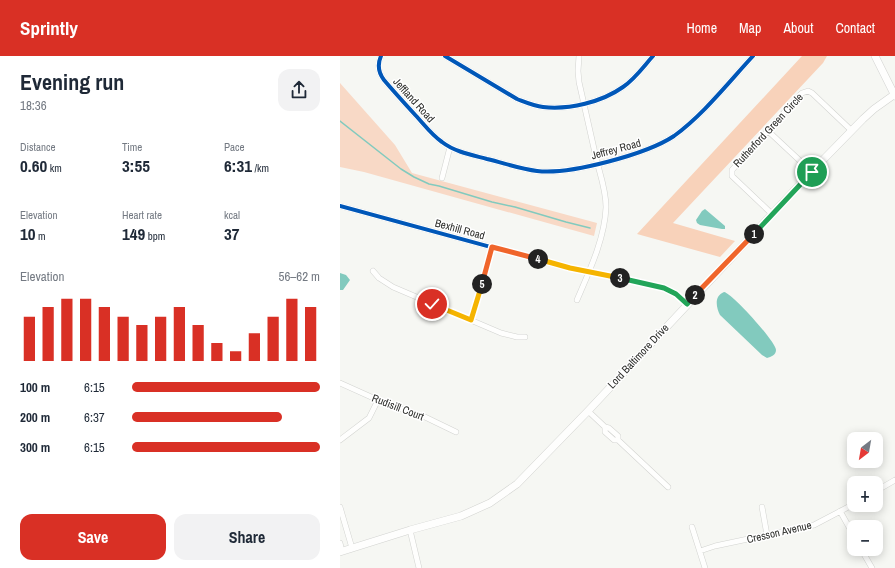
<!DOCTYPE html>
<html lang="en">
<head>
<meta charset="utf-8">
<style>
	body { margin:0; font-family:"Archivo Narrow",sans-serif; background:#f2f2f3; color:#1f2937; height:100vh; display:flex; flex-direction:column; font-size:15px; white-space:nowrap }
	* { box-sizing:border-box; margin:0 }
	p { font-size:13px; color:#747a83 }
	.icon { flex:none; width:22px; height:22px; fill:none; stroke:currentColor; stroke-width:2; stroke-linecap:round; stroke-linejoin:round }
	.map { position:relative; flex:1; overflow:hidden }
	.sheet { display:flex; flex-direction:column; background:#fff; width:340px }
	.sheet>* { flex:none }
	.needle { width:26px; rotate:211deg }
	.controls { position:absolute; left:507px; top:376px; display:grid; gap:8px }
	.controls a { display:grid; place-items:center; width:36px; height:36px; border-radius:8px; background:#fff; box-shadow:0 2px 10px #0003; font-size:20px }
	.pin { position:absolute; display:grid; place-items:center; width:34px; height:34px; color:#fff; margin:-17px; border:2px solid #fff; border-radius:50%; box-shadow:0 1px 4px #0007 }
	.km { position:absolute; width:20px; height:20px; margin:-10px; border-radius:50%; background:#222; color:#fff; font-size:11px; line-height:20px; text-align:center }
	.round { display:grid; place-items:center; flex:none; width:42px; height:42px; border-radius:12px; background:#f2f2f3 }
	.head { display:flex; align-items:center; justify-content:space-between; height:68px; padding:0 20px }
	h1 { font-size:22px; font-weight:700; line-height:30px }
	.stats { display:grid; grid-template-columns:repeat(3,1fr); gap:6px; height:68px; padding:4px 20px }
	.stats div { display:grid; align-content:center }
	.stats b { font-size:17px; font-weight:700 }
	.stats small { font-size:11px; font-weight:400 }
	.stats p { font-size:11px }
	.chart { height:112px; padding:8px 20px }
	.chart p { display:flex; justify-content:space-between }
	.chart svg { width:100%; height:72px; margin-top:4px; stroke:#d93025; stroke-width:6 }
	.button { display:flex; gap:8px; margin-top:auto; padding:8px 20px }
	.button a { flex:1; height:46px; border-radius:12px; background:#d93025; color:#fff; font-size:16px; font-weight:700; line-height:46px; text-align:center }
	.button a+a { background:#f2f2f3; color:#1f2937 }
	ul { padding:0 20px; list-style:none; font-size:13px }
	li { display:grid; grid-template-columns:64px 48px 1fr; align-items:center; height:30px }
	li i { height:10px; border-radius:5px; background:#d93025 }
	header { display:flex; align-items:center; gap:24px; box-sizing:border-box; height:56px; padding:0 20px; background:#d93025; color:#fff }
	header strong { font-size:19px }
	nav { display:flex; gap:22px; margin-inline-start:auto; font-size:14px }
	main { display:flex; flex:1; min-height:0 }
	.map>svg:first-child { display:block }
	.green { fill:#f8d9c6 }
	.forest { fill:#f8d2ba }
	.water { fill:#82cabe }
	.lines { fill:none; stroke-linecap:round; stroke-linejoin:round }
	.stream { stroke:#82cabe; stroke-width:1.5 }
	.minor-casing { stroke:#d2d3d0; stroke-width:6 }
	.secondary-casing { stroke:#d2d3d0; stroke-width:8 }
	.minor { stroke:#fefefd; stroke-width:5 }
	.secondary { stroke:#fefefd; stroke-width:7 }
	.cycleway-casing { stroke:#fff; stroke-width:6 }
	.cycleway { stroke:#0057b8; stroke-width:4 }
	.split-1-casing { stroke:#fff; stroke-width:8 }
	.split-2-casing { stroke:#fff; stroke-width:8 }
	.split-3-casing { stroke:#fff; stroke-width:8 }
	.split-4-casing { stroke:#fff; stroke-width:8 }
	.split-5-casing { stroke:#fff; stroke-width:8 }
	.split-6-casing { stroke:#fff; stroke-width:8 }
	.split-1 { stroke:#22a559; stroke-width:5 }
	.split-2 { stroke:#f0652b; stroke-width:5 }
	.split-3 { stroke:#22a559; stroke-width:5 }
	.split-4 { stroke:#f5b400; stroke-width:5 }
	.split-5 { stroke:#f0652b; stroke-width:5 }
	.split-6 { stroke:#f5b400; stroke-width:5 }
	.labels { text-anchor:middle; stroke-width:3; stroke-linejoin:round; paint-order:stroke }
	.street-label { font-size:11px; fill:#2c2d2a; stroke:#fff }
</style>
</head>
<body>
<header>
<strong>Sprintly</strong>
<nav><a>Home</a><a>Map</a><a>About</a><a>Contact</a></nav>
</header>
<main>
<section class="sheet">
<div class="head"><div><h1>Evening run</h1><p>18:36</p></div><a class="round"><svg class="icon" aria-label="share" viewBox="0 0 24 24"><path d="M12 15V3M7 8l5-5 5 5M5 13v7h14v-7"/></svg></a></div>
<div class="stats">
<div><p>Distance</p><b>0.60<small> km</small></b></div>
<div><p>Time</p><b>3:55</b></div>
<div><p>Pace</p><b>6:31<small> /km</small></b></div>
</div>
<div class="stats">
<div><p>Elevation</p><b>10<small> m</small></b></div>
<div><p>Heart rate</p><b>149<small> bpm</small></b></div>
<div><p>kcal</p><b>37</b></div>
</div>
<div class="chart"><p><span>Elevation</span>56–62 m</p>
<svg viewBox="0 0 160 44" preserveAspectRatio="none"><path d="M5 44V17M15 44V11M25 44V6M35 44V6M45 44V11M55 44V17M65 44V22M75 44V17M85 44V11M95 44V22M105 44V33M115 44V38M125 44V27M135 44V17M145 44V6M155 44V11"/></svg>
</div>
<ul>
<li><b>100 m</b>6:15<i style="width:100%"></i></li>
<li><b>200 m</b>6:37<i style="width:80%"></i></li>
<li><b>300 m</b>6:15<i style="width:100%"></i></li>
</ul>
<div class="button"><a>Save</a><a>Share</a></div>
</section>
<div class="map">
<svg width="555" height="512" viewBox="0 0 555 512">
	<rect width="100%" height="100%" fill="#f6f7f3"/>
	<path class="green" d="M0,27l55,62 17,28 185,50 -3,13 -230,-64 -24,-5z"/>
	<path class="forest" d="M462,0h25l-4,7 -150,160 62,18 -15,16 -83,-23z"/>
	<path class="water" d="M365,153l20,17v3h-3l-22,-4 -3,-2 -1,-3 6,-9z
		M0,217l6,2 4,5 -7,10h-3z
		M384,236c8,1 52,50 52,58 0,5 -5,7 -9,8l-5,-3 -42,-40c-4,-8 -6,-19 4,-23z"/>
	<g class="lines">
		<path class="stream" d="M0,65l61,48 13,8 15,7 10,2 53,16 23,5 51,15 24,6"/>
		<defs>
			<path id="minor" d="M41,0c-4,9 -3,16 3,24 11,13 23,26 34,38 8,9 15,18 24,24 13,10 30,13 45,17 17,4 33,10 50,12 33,4 110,-17 137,-35 29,-21 54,-53 79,-80
				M105,0l72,43c8,3 17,7 26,8 26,3 59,-5 80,-20 12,-8 21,-21 30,-31
				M427,74l45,42
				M102,122l8,-31
				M0,150l217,59 108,23 11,6 11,10
				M432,158l-40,-38v-6l70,-77 6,-2 4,2 40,38
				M33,215l6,7 14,9 108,46 16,4h8
				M237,244c12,-28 28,-62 29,-93 0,-16 -5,-30 -9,-45 -6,-27 -12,-53 -18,-80l-1,-11 1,-15
				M131,265l21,-74
				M0,327l49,22 36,12 31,15
				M248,355l17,16 4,1 9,8v4
				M265,371v5l9,8h4l50,47
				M0,384l29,-22 9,-18
				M536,435l19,-11
				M0,451l12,41
				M422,451l5,28
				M500,455l14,25
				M352,471l13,41
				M70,474l9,38
				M0,487l2,8
				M521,493l11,19
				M360,495l15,-5 99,-21 40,-21"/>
			<path id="secondary" d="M535,0l20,40
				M0,496l70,-22 51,-14 29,-13 27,-19 71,-73 231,-247 44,-45 11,-10 21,-15"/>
		</defs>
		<use href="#minor" class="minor-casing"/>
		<use href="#secondary" class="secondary-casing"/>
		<use href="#minor" class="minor"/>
		<use href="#secondary" class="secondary"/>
		<defs>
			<path id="cycleway" d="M41,0c-4,9 -3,16 3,24 11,13 23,26 34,38 8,9 15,18 24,24 13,10 30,13 45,17 17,4 33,10 50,12 33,4 110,-17 137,-35 29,-21 54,-53 79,-80
				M105,0l72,43c8,3 17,7 26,8 26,3 59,-5 80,-20 12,-8 21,-21 30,-31
				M0,150l217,59 108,23 11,6 11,10"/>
		</defs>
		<use href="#cycleway" class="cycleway-casing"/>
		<use href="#cycleway" class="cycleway"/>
	</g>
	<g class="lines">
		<defs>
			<path id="split-1" d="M414,178l58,-62"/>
			<path id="split-2" d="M355,239l59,-61"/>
			<path id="split-3" d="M280,222l44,10 12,6 11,10 8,-9"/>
			<path id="split-4" d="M198,203l32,9 50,10"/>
			<path id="split-5" d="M142,228l10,-37 46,12"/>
			<path id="split-6" d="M92,248l39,16 11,-36"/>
		</defs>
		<use href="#split-1" class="split-1-casing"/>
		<use href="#split-2" class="split-2-casing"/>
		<use href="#split-3" class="split-3-casing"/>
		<use href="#split-4" class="split-4-casing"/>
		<use href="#split-5" class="split-5-casing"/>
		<use href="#split-6" class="split-6-casing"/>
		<use href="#split-1" class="split-1"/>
		<use href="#split-2" class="split-2"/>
		<use href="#split-3" class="split-3"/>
		<use href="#split-4" class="split-4"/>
		<use href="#split-5" class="split-5"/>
		<use href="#split-6" class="split-6"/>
	</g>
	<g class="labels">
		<g class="street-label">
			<text transform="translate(74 44) rotate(48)" y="4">Jeffland Road</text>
			<text transform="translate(428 74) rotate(-47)" y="4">Rutherford Green Circle</text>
			<text transform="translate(276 93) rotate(-15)" y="4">Jeffrey Road</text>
			<text transform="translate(120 173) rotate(15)" y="4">Bexhill Road</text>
			<text transform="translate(298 300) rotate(-47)" y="4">Lord Baltimore Drive</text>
			<text transform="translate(58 351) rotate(21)" y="4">Rudisill Court</text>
			<text transform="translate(439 476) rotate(-13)" y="4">Cresson Avenue</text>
		</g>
	</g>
</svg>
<div class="controls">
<a><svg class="needle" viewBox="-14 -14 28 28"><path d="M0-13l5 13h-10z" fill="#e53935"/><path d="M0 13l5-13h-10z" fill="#747a83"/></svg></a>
<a>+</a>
<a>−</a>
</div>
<div class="pin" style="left:472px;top:116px;background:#1e9e55"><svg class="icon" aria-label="arrive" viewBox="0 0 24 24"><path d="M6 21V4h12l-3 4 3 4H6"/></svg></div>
<div class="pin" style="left:92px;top:248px;background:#d93025"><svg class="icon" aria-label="check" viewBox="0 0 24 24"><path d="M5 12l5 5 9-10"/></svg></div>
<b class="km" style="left:414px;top:178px">1</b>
<b class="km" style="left:355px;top:239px">2</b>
<b class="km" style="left:280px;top:222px">3</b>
<b class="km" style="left:198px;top:203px">4</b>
<b class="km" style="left:142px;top:228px">5</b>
</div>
</main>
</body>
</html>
